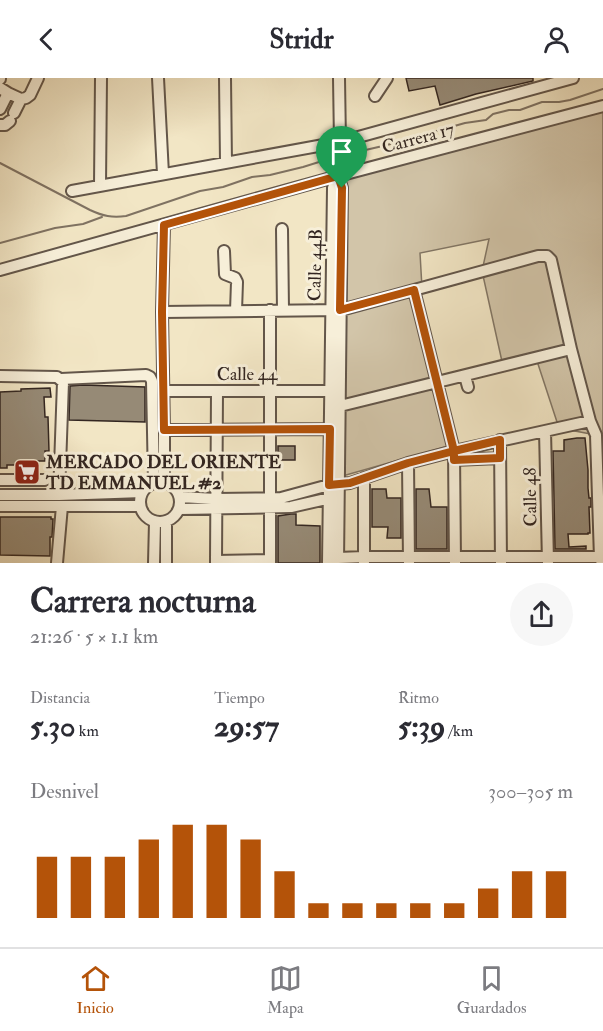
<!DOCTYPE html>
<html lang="es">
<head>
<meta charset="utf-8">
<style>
	body { margin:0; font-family:"IM FELL Double Pica",serif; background:#f7f7f7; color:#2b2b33; height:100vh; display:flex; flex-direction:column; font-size:22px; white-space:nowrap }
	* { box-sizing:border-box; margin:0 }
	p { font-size:20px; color:#7c7c81 }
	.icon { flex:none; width:33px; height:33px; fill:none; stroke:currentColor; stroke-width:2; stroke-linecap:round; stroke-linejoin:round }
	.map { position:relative; height:485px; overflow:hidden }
	.drawer { display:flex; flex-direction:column; background:#fff; flex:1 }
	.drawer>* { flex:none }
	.pin { position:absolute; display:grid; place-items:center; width:51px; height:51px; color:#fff; margin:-62px -26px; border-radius:50% 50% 50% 0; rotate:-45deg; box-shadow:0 0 6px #0007 }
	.pin .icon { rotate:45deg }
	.round { display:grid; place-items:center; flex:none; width:63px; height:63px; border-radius:32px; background:#f7f7f7 }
	.summary { display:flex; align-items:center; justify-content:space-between; height:102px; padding:0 30px }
	h1 { font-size:33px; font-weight:700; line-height:45px }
	.figures { display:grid; grid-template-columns:repeat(3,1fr); gap:9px; height:102px; padding:6px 30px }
	.figures div { display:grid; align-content:center }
	.figures b { font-size:30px; font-weight:700 }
	.figures small { font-size:16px; font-weight:400 }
	.figures p { font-size:16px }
	.chart { height:168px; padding:12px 30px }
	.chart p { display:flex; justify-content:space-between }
	.chart svg { width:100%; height:108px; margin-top:6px; stroke:#b45309; stroke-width:6 }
	header { display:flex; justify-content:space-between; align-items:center; height:78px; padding:0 30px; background:#fff; font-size:27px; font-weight:700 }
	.tab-bar { display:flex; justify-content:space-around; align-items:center; height:84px; border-top:2px solid #e1e1e2; background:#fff; font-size:16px; color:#7c7c81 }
	.tab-bar a { display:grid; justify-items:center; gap:3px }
	.tab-bar .active { color:#b45309 }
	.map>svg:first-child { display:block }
	.green { fill:#d2c5a9; stroke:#827665; stroke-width:1.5 }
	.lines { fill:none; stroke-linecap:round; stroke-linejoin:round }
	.stream { stroke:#7f7262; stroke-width:2 }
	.building { fill:#968a76; stroke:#332621; stroke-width:1.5 }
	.minor-casing { stroke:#63564a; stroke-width:14 }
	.minor { stroke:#f7efd9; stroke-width:10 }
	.route-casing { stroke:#fff; stroke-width:12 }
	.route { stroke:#b45309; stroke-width:8 }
	.labels { text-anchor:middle; stroke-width:6; stroke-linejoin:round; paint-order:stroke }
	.street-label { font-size:18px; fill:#332621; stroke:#f7efd9 }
	.poi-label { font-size:18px; font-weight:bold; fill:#332621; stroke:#f7efd9; text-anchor:start }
</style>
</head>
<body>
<header><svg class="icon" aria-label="back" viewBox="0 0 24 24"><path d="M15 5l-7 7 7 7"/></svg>Stridr<svg class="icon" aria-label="person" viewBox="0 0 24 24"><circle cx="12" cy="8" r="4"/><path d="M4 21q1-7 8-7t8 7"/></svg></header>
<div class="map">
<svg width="603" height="485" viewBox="0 0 603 485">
	<rect width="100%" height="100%" fill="#f2e6c5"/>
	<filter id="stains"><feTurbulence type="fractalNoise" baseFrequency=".00333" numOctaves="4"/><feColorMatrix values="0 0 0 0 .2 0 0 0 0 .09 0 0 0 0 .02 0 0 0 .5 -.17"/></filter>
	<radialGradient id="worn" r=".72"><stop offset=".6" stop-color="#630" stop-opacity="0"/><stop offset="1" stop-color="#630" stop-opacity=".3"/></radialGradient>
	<path class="green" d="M603,33v322l-7,2 -37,-7 -23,-70 -33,8 -21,-95 7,-32 -69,14 2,35 -5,14 35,143 -113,32 -1,-301z"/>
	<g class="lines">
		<path class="stream" d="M344,77l43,-10 78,-22 21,-3 7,-6 16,-4h11l22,-8h17l11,-2 33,-11
			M0,85l90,47c13,6 22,8 36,6l74,-25 23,-4 29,-10 18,-2 33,-8 32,-10
			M0,165l55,-15 28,-4 19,-7"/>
	</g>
	<path class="building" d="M406,0h127v3l-57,13 -36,11 -5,-19 -26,5z
		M83,307l62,2v35l-76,-2 1,-34z
		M50,310l1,9h-7l1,20h3l1,34h-4v10h-16v4h-22v3h-7v-76l21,-1v-2z
		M577,360h8l3,32v18l1,10h2v9h-2l1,26h-2v1h-20l1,13 17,-1v3h-31l-2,-98h11v-11z
		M278,368h17v14h-17z
		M372,411h14l1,9h14v40h-14l1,-11h-16z
		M416,411h13l2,18h16v42h-31z
		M291,436h5v11l24,1v37h-42v-47z
		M0,439h51v2h2l-1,18h-2v19l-50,-1z"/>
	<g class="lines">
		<defs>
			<path id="minor" d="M158,0l5,96
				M225,0l1,85
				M0,1v-1
				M0,10l8,5 -8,16
				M8,15l13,6 5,-1 4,-3 8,-17
				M375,18l12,-18
				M14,35l7,-14
				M0,47h5l5,-4
				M100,107l1,-107
				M72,113l268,-49 233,-64
				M282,151l1,81
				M224,173l1,23 10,4 2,4 -1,29
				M0,192l338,-94 265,-70
				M414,212l40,161 1,112
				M162,234l179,-2 197,-54h9l4,4 20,89 19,72 6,14 4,123 2,5
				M0,298l57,1 6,5 -4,113
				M465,298l3,11
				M61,301l85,-4 4,2 2,4 2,102
				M163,313h167
				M340,328l231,-57
				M164,352l166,-1
				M545,353l3,131
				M500,362l1,123
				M454,382l46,-2
				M408,385l1,99
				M0,402h45
				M140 424a20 20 0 1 1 40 0a20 20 0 1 1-40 0Z
				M164,404v-52l-2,-118 2,-87
				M0,417h59l83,-3
				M180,419l36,2 65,-1 48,-13 21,-2 58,-20 46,-12 136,-30
				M0,428h140
				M180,431l111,-2 44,-10
				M166,444v41
				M338,480l26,-1h239
				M216,483l54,-1
				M364,484v-84
				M57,485l5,-57
				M154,485l1,-41
				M216,485l1,-172
				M270,485v-253
				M328,485l5,-375 5,-12
				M338,485l4,-375 -4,-12 2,-34 -1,-64"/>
		</defs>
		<use href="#minor" class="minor-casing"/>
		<use href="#minor" class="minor"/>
	</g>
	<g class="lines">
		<defs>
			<path id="route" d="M342,110l-4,-12 -174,49 -2,87 2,118 166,-1 -1,56 21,-2 58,-20 46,-12v9l46,-2v-18l-46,11 -40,-161 -74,20 2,-122"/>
		</defs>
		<use href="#route" class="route-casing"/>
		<use href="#route" class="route"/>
	</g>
	<defs>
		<symbol id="supermarket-square" viewBox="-11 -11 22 22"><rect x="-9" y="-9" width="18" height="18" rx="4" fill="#8f2418" stroke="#f7efd9"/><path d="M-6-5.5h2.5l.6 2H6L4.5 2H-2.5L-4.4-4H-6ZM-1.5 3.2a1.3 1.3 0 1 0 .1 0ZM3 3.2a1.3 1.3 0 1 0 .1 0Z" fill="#fff"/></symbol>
	</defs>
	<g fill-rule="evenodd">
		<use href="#supermarket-square" x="12" y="379" width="30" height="30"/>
	</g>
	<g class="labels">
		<g class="street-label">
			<text transform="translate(418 60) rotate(-15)" y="6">Carrera 17</text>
			<text transform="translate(315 187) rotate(-89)" y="6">Calle 44B</text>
			<text x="247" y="302">Calle 44</text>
			<text transform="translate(530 419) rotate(-91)" y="6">Calle 48</text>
		</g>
		<g class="poi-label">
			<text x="46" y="390">MERCADO DEL ORIENTE<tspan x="46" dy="21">TD EMMANUEL #2</tspan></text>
		</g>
	</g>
	<rect width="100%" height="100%" filter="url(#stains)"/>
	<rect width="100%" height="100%" fill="url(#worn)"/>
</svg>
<div class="pin" style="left:342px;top:110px;background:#1e9e55"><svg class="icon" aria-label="arrive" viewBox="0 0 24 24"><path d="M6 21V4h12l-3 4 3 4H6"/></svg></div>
</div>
<section class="drawer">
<div class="summary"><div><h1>Carrera nocturna</h1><p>21:26 · 5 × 1.1 km</p></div><a class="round"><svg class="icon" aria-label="share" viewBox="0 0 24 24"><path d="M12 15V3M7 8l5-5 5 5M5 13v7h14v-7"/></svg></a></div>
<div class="figures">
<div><p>Distancia</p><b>5.30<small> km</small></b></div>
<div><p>Tiempo</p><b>29:57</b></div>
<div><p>Ritmo</p><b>5:39<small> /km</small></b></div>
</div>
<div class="chart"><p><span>Desnivel</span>300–305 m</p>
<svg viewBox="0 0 160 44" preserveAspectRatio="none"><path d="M5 44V19M15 44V19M25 44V19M35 44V12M45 44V6M55 44V6M65 44V12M75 44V25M85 44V38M95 44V38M105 44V38M115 44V38M125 44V38M135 44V32M145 44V25M155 44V25"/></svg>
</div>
</section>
<nav class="tab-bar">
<a class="active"><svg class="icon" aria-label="home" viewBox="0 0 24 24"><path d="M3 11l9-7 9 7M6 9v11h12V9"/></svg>Inicio</a>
<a><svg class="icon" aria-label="map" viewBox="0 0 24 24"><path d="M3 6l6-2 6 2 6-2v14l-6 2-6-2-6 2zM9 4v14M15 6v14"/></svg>Mapa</a>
<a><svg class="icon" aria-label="saved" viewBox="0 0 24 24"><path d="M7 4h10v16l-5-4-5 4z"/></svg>Guardados</a>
</nav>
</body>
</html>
